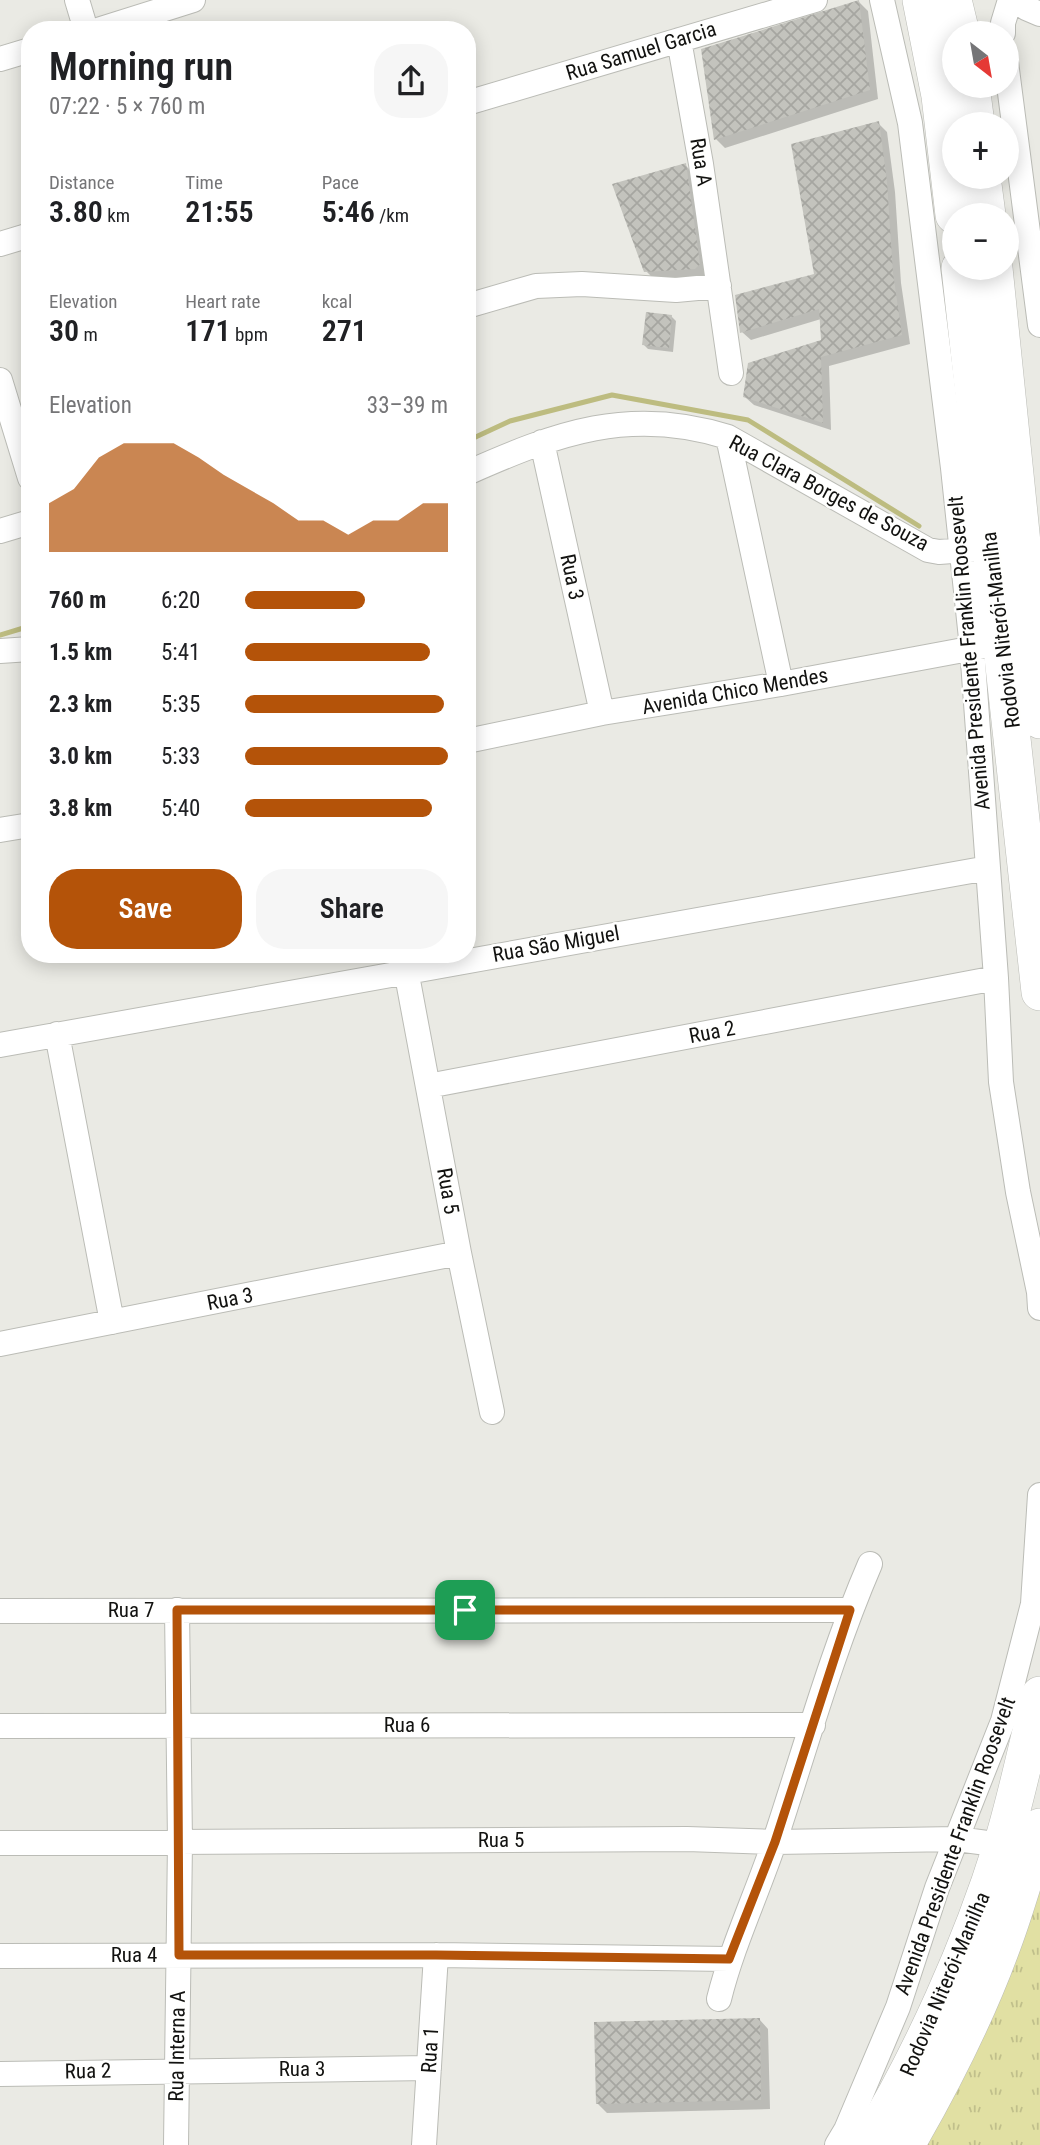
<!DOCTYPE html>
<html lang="en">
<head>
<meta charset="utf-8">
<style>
	body { margin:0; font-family:"Roboto Condensed",sans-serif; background:#f6f6f6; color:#202124; height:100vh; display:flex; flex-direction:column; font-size:26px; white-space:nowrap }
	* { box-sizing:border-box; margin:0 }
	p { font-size:23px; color:#757577 }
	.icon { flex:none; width:38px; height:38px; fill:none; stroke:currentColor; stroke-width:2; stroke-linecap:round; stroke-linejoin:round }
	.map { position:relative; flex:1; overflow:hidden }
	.drawer { position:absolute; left:21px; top:21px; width:455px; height:942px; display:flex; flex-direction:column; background:#fff; border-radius:28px; box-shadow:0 4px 18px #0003 }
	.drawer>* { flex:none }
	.needle { width:46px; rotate:149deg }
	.controls { position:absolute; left:942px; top:21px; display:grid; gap:14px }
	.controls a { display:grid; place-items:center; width:77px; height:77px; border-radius:50%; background:#fff; box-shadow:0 4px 18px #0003; font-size:35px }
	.pin { position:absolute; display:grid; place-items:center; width:60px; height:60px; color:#fff; margin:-30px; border-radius:14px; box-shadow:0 4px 10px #0006 }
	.round { display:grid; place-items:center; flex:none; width:74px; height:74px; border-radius:28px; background:#f6f6f6 }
	.headline { display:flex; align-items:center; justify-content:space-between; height:119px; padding:0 28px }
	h1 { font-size:38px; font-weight:600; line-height:52px }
	.stats { display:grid; grid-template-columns:repeat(3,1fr); gap:10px; height:119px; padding:7px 28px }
	.stats div { display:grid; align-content:center }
	.stats b { font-size:30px; font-weight:600 }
	.stats small { font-size:19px; font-weight:400 }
	.stats p { font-size:19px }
	.chart { height:196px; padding:14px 28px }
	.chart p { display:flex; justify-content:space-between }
	.chart svg { width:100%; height:126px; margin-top:7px; fill:#b45309; opacity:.7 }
	.button { display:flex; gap:14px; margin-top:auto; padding:14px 28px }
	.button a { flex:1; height:80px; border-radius:28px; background:#b45309; color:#fff; font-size:28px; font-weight:600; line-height:80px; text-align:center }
	.button a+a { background:#f6f6f6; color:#202124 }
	ul { padding:0 28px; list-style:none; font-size:23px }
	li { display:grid; grid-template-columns:112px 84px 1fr; align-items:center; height:52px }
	li i { height:18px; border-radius:9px; background:#b45309 }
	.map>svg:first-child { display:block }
	.grass { fill:url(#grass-tufts) }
	.shadow { fill:#0003 }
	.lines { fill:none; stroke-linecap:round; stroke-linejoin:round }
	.stream { stroke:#bdbc80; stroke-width:5 }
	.building { fill:url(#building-cross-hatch) }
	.minor-casing { stroke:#bbbcb6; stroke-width:26 }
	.highway-casing { stroke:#bbbcb6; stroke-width:38 }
	.minor { stroke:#fff; stroke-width:24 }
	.highway { stroke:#fff; stroke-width:37 }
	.route-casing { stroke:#fff; stroke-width:14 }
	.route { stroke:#b45309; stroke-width:9 }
	.labels { text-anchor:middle; stroke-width:5; stroke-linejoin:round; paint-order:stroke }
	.street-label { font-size:21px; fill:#121210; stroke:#fffffe }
</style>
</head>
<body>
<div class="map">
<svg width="1040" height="2145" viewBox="0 0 1040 2145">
	<defs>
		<pattern id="grass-tufts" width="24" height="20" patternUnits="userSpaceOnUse" patternTransform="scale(1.75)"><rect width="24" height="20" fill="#e1e0a3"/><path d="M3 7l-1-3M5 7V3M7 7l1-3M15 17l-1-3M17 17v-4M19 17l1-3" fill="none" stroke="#c0bf8b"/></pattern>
		<pattern id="building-cross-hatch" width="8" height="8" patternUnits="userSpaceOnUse" patternTransform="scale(1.75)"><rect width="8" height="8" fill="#c3c3bd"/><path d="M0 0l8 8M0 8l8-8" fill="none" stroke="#a6a6a1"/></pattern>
	</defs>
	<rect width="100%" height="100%" fill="#eaeae4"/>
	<path class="grass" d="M1040,1869v276h-124z"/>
	<path class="shadow" d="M859,2l9,9 10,88 -153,49 -9,-9z
		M878,123l9,9 8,60 6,91 9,61 -81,22 2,64 -77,-25 -9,-8 78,-56 -2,-22 -70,21 -9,-8 74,-57z
		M685,165l9,9 15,100 -5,4 -49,2 -9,-9z
		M671,316l5,5 -3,31 -25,-3 -4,-4z
		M759,2019l9,10 2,80 -163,4 -9,-9z"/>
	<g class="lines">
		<path class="stream" d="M467,441l43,-20 102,-26 136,25 171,106
			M0,635l30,-9"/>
	</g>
	<path class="building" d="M859,0l11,90 -156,50 -13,-91z
		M879,121l8,61 6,91 9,62 -81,22 2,66 -80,-26 5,-34 73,-23 -2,-31 -79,24 -5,-38 79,-21 -23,-130z
		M686,163l14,101 -5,5 -51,3 -32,-88z
		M646,312l26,3 -3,33 -27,-3z
		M760,2018l1,82 -165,4 -2,-82z"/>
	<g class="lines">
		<defs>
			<path id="minor" d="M77,0l9,30
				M882,0l28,123 43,345 19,180 24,330 5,104 17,110 21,100 1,16
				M1020,0l6,8 14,6
				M98,30l95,-30
				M1003,33v-10l7,-23
				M679,40l22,124 30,209
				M0,59l30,-9
				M1006,62l34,263
				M467,103l348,-103
				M0,244l30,-9
				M467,306l69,-20 46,-2 94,6 43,-4
				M0,380l30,98
				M728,437l53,247
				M542,442l60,271
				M467,473c90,-40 163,-67 261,-36l200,113 11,2 40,-3
				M0,531l30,-9
				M0,651l30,-2
				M467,741l135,-28 179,-29 204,-38
				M0,830l30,-5
				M406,970l53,283 33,159
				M57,1034l55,288
				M0,1045l988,-177
				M428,1086l568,-108
				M0,1344l459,-91
				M0,1611l850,-1
				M0,1726l813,-1
				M0,1843l687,-4 88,3 182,-3 45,6
				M0,1956l436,-1 293,4
				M719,1999c14,-56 39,-107 57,-162 30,-91 56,-185 94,-273
				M0,2074l429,-6
				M176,2145l4,-303 -3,-232
				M424,2145l12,-190
				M837,2145l9,-15 52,-123 39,-119 66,-167 30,-117 7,-109"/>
			<path id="highway" d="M921,0l19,96 14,119
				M953,0l8,33
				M971,86l5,38
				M982,177l5,38
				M960,268l80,724
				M994,268l46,452
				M867,2145c54,-89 104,-200 135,-300 15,-49 25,-100 38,-150
				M906,2145c36,-62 69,-127 94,-194 16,-41 27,-83 40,-124"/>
		</defs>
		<use href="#minor" class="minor-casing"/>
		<use href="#highway" class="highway-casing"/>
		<use href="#minor" class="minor"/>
		<use href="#highway" class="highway"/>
	</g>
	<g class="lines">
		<defs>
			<path id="route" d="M177,1610h673l-75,232 -46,117 -293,-4h-257z"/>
		</defs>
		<use href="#route" class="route-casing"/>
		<use href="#route" class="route"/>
	</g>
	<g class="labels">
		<g class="street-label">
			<text transform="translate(641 51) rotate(-17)" y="7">Rua Samuel Garcia</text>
			<text transform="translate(701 162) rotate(81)" y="7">Rua A</text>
			<text transform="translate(829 493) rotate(28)" y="7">Rua Clara Borges de Souza</text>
			<text transform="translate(572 577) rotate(78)" y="7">Rua 3</text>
			<text transform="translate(1001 630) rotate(-97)" y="7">Rodovia Niterói-Manilha</text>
			<text transform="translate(969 653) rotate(-95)" y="7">Avenida Presidente Franklin Roosevelt</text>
			<text transform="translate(735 691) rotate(-10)" y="7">Avenida Chico Mendes</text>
			<text transform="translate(556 944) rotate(-10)" y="7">Rua São Miguel</text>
			<text transform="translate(712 1032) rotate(-11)" y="7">Rua 2</text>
			<text transform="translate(448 1191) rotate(80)" y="7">Rua 5</text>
			<text transform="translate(230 1299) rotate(-11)" y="7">Rua 3</text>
			<text x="131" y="1617">Rua 7</text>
			<text x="407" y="1732">Rua 6</text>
			<text x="501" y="1847">Rua 5</text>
			<text transform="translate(955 1846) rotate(-70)" y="7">Avenida Presidente Franklin Roosevelt</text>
			<text x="134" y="1962">Rua 4</text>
			<text transform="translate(945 1984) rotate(-67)" y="7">Rodovia Niterói-Manilha</text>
			<text transform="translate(177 2046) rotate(-89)" y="7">Rua Interna A</text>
			<text transform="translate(430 2050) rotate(-87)" y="7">Rua 1</text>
			<text x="302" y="2076">Rua 3</text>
			<text transform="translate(88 2071) rotate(-1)" y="7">Rua 2</text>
		</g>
	</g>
</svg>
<div class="controls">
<a><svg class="needle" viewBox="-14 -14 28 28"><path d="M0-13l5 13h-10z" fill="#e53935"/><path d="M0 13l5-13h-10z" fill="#757577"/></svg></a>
<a>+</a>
<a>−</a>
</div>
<div class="pin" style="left:465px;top:1610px;background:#1e9e55"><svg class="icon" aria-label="arrive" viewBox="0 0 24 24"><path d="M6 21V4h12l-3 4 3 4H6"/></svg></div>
<section class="drawer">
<div class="headline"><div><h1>Morning run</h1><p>07:22 · 5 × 760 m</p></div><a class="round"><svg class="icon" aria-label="share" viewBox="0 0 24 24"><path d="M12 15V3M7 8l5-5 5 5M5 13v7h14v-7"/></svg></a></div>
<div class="stats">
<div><p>Distance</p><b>3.80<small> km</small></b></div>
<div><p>Time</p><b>21:55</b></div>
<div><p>Pace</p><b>5:46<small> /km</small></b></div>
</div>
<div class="stats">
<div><p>Elevation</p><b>30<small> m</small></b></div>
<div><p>Heart rate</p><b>171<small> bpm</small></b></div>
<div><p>kcal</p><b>271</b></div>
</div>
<div class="chart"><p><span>Elevation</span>33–39 m</p>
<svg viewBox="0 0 160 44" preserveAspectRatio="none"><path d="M0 44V27L10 22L20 11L30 6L40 6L50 6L60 11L70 17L80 22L90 27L100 33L110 33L120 38L130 33L140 33L150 27L160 27V44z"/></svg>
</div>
<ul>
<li><b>760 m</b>6:20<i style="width:59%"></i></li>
<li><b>1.5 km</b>5:41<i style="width:91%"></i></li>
<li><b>2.3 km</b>5:35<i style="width:98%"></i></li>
<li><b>3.0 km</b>5:33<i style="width:100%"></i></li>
<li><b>3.8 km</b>5:40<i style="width:92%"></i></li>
</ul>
<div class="button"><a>Save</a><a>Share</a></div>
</section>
</div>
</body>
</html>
